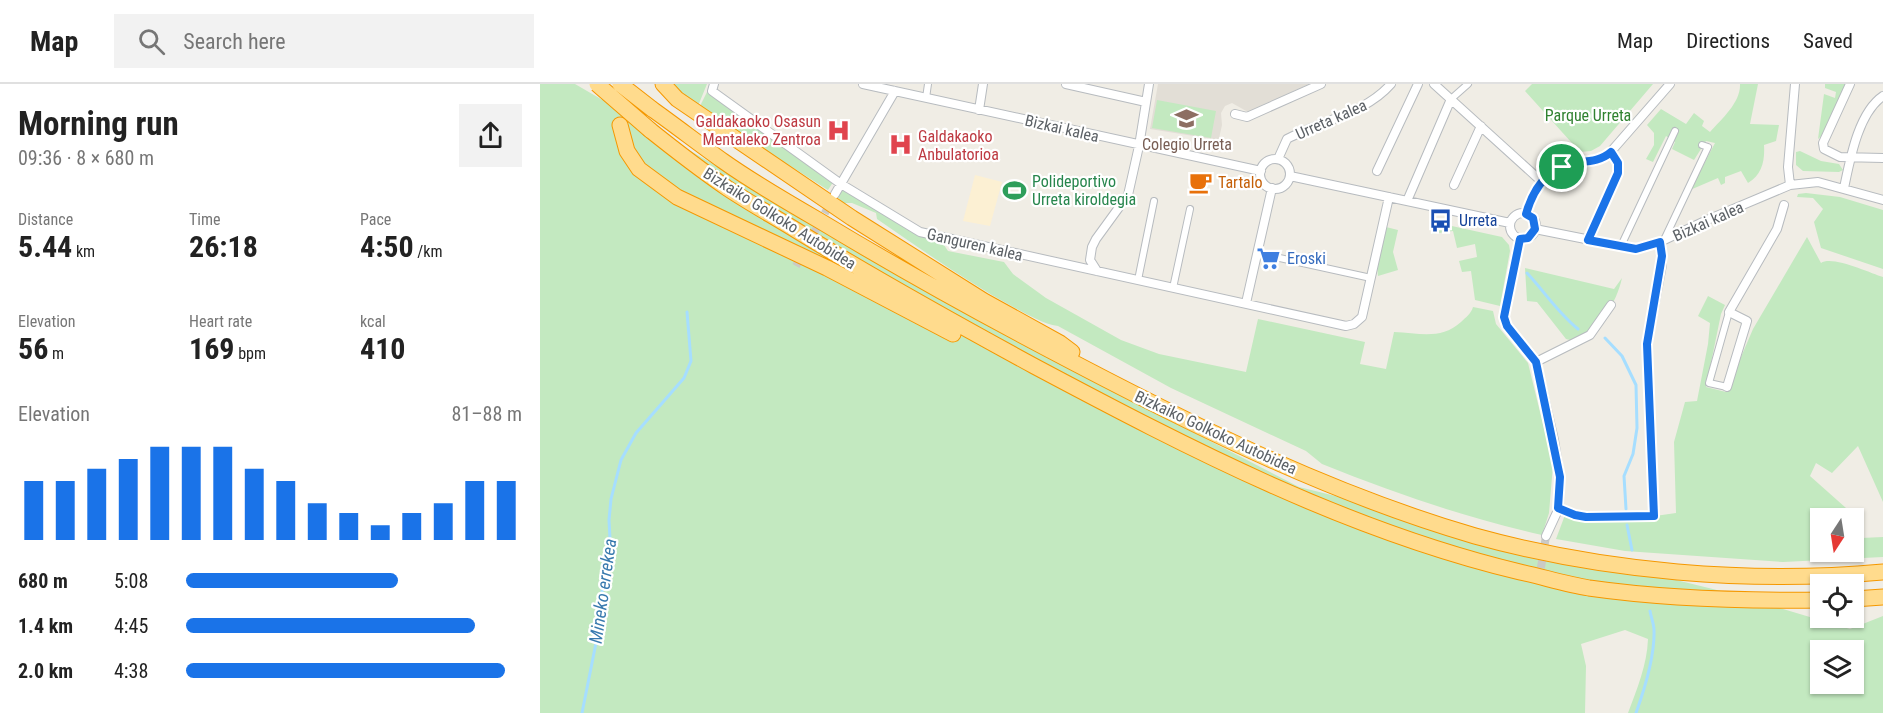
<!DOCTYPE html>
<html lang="en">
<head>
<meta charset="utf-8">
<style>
	body { margin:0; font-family:"Roboto Condensed",sans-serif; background:#f2f2f2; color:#222; height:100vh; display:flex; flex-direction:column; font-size:22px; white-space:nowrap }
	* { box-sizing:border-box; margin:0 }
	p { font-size:20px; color:#767676 }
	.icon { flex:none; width:33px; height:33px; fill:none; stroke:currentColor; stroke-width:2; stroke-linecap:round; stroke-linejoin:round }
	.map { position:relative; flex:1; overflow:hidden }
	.drawer { display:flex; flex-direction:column; background:#fff; width:540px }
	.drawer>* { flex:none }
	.needle { width:39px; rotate:192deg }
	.tools { position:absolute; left:1270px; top:424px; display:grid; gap:12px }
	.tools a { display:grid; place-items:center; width:54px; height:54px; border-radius:0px; background:#fff; box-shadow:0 2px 4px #0004; font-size:30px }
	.pin { position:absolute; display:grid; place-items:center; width:51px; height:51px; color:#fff; margin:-26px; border:3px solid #fff; border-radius:50%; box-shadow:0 2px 6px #0007 }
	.round { display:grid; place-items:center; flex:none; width:63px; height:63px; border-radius:0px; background:#f2f2f2 }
	.headline { display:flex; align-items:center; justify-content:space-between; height:102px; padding:0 18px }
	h1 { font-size:33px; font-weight:700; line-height:45px }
	.stats { display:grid; grid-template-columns:repeat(3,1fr); gap:9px; height:102px; padding:6px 18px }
	.stats div { display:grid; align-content:center }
	.stats b { font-size:30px; font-weight:700 }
	.stats small { font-size:16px; font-weight:400 }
	.stats p { font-size:16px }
	.chart { height:168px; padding:12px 18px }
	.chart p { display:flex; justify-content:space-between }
	.chart svg { width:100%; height:108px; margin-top:6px; stroke:#1a73e8; stroke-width:6 }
	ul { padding:0 18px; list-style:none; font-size:20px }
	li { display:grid; grid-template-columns:96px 72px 1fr; align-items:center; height:45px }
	li i { height:15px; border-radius:8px; background:#1a73e8 }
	header { display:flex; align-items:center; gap:36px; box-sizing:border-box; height:84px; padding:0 30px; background:#fff; border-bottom:2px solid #e0e0e0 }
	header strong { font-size:28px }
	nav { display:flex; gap:33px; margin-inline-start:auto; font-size:21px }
	.search { width:420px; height:54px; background:#f2f2f2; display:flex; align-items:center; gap:15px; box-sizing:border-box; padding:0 21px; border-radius:0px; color:#767676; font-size:22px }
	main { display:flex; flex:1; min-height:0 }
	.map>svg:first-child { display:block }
	.education { fill:#e2ded6 }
	.green { fill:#c3e9c0; fill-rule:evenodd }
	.sand { fill:#fcf0d3 }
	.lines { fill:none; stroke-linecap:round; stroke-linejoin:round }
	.stream { stroke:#a6deff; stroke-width:3 }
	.minor-tunnel { stroke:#cbcac5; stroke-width:8; stroke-dasharray:8 4; stroke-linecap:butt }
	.pedestrian-casing { stroke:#b7bbbf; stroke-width:8 }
	.minor-casing { stroke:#b7bbbf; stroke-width:10 }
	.motorway-casing { stroke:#f59800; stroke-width:17 }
	.pedestrian { stroke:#fff; stroke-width:6 }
	.minor { stroke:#fff; stroke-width:8 }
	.motorway { stroke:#ffdb8d; stroke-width:15 }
	.motorway-bridge-casing { stroke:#f59800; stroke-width:17; stroke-linecap:butt }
	.motorway-bridge { stroke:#ffdb8d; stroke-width:15 }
	.route-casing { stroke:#fff; stroke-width:12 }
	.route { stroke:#1a73e8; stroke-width:8 }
	.labels { text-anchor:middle; stroke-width:4.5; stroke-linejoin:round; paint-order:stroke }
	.park-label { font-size:16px; fill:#308230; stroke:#fff }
	.street-label { font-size:16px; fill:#5c6166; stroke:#fff }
	.health-label { font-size:16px; fill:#be3a42; stroke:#fff; text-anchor:end }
	.education-label { font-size:16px; fill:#785e54; stroke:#fff }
	.leisure-label { font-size:16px; fill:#27864d; stroke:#fff; text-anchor:start }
	.food-label { font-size:16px; fill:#c56008; stroke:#fff; text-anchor:start }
	.transit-label { font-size:16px; fill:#164399; stroke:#fff; text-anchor:start }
	.shop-label { font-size:16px; fill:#366cbe; stroke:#fff; text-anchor:start }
	.water-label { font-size:18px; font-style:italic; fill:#397aae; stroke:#fff }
</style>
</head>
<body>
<header>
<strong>Map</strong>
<div class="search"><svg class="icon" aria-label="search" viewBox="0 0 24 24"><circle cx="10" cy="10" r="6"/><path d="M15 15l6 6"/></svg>Search here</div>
<nav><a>Map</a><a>Directions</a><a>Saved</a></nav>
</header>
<main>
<section class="drawer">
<div class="headline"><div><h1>Morning run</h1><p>09:36 · 8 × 680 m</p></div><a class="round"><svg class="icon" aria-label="share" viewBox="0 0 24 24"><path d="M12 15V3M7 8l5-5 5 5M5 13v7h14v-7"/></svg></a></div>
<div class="stats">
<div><p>Distance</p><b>5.44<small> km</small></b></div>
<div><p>Time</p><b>26:18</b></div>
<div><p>Pace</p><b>4:50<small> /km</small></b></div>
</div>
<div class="stats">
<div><p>Elevation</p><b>56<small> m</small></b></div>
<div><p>Heart rate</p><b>169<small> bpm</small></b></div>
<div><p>kcal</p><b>410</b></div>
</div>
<div class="chart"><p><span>Elevation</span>81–88 m</p>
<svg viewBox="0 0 160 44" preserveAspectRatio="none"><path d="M5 44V20M15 44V20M25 44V15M35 44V11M45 44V6M55 44V6M65 44V6M75 44V15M85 44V20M95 44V29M105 44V33M115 44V38M125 44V33M135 44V29M145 44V20M155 44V20"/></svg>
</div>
<ul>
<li><b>680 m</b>5:08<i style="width:63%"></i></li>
<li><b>1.4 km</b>4:45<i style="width:86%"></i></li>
<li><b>2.0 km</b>4:38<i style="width:95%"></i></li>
</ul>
</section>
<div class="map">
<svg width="1343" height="629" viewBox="0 0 1343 629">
	<rect width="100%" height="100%" fill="#f0ede5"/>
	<path class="education" d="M618,0h151l-61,28 -16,-9 -7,3 -4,7 1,12 -4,18 -6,-1v-3l-62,-10z"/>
	<path class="green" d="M0,0h35l459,266 265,137 430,106 121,36 33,-13v97h-255c9,-24 19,-48 20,-74l-23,-9 -44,14 5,22 -1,47h-1045zM1281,567h33v33h-33z
		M131,0h36l-9,22z
		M992,0h121l-53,62 -9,5 -11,1 -55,-61z
		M1200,0h18l-8,40 29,1 -3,16 -12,4c1,16 -2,30 -16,38l-7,-12 -16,6v6l-4,2 -3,-7 -28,12 25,-47 -9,-2 -12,19 -22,-11 3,-7 -9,-6 -13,26 -7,-3 8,-14v-12l-7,-8 14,-16 25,15 8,-11 10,8 -2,5 8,6c12,-13 31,-30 30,-48z
		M1285,0h23l-22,48 -8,7 6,-45 11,4 1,-6 -11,-4z
		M168,6l129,86 -9,14 -129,-82z
		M617,16l59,11 -5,27 -59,-10z
		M1260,67l21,10 18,3 4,6 -4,2 -36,-1 -7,-6v-13z
		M301,100l79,48 18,4 10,15 56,11 9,12 33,24 75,42 38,14 87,18 12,-53 107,23 -5,22 26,5 8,-37c26,1 47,8 67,-10 5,-5 10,-8 12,-15l20,4 3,13 32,39 25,102 -4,48 -7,22c-76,-17 -148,-42 -220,-71l-16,-13 -135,-63 -113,-62c-15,-2 -29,-11 -43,-18 -48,-26 -93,-58 -138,-89l-1,-6 -24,-10h-9l-8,-9z
		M1266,109l34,4 43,13v59l-62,-21 -7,-26 9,-13 -10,-11 -16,-1 1,-3z
		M889,137l73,16 7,8 1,6 -10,55 -25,-6 -4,-29 -9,1 -3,-11 18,-4 -2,-13 -18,4 -4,-17 -21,3z
		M846,143l12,3 -5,22 5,18 -20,6 -1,-9z
		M1267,153l14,26c11,-8 49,10 62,14v225l-25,-56 -26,27 -16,-10 -6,13 36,32 -13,5 1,6h-13v33h33v-19l7,2v3l22,-1v20l-100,5 -158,-11 -69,-12 9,-24 90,1 21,-3 -2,-71 11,-40 12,-1 11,-57 2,-21 -12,-7 10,-20 17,9 -4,9 -15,73 20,5 27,-63z
		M985,184l89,21 8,-11c-6,27 -22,48 -45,64l-11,-3 -29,-37 -10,-1z"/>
	<path class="sand" d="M435,91l27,7 -12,44 -27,-5z"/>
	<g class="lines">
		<path class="stream" d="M987,189c17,18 31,40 51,56
			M1065,254l17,18 14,29 1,43 -4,26 -9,22 2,33
			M1087,441l5,25
			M42,629l17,-85 1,-29 11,-41 -2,-38 2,-21 10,-39 15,-27 48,-55 7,-17 -4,-49
			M1096,629c9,-25 19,-56 18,-83 0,-6 -3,-13 -4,-19"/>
		<path class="minor-tunnel" d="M256,182l36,-66
			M999,496l7,-44"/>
		<defs>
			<path id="pedestrian" d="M386,14l2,-14
				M911,15l17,-15
				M1048,156l30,-67 1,-10 -8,-11
				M1124,156l44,-93 -6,-2
				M1081,162l54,-115
				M717,169l114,25
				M598,196l16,-79
				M633,204l17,-79
				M1187,303l-18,-4 20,-71"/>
			<path id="minor" d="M174,0l-2,7 129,93 79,48 426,94 8,-2 8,-7 27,-120
				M323,0l398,87
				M526,0l80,18
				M894,0l107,97
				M1310,0l-27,59 1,6 16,8 43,1
				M439,26l4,-26
				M695,30l12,3 74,-33
				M738,75l9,-20c33,-18 78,-25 104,-55
				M720 90a15 15 0 1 1 30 0a15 15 0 1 1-30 0Z
				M837,87l41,-87
				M750,92l220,47
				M914,101l27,-59
				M1250,101l-2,-18 7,-83
				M1304,104c6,-28 14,-75 39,-92
				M295,110l60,-103
				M867,117l44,-102
				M970 142a13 13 0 1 1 26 0a13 13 0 1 1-26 0Z
				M986,130c8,-27 22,-46 50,-51 12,-3 21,-2 32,-8l62,-71
				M995,145l101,20 24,-7 47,-22 83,-35 28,-3 65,18
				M980,155l-16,78 3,9 29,36 18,78 6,37 -1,31 -13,28
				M557,187l-7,-11 2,-13 4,-8 32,-44 11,-49 10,-62
				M706,219l26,-115
				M996,278l54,-27 21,-30
				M1187,303l20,-66 -18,-9 48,-83 7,-24
				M1019,424l16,7 11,2 68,-1 -7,-172 15,-79 -2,-23"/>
			<path id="motorway" d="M123,0l14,15 175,119 132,83 76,42 12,9
				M112,25c24,17 47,35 71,52 31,22 64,41 97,60 73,44 148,86 224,126 138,73 280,145 431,189 130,36 274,48 408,36
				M80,41l7,26 12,18 38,28 150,71 126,66
				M110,46c25,20 51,40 77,58 24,16 48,29 72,44 77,47 156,91 235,134 156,83 314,165 486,206 23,5 46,12 69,16 77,11 154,13 232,12
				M1314,515l29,-2"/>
		</defs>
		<use href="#pedestrian" class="pedestrian-casing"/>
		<use href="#minor" class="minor-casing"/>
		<use href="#motorway" class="motorway-casing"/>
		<use href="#pedestrian" class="pedestrian"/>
		<use href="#minor" class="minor"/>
		<use href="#motorway" class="motorway"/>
		<defs>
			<path id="motorway-bridge" d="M57,0l53,46
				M80,0l32,25"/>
		</defs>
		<use href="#motorway-bridge" class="motorway-bridge-casing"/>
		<use href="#motorway-bridge" class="motorway-bridge"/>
	</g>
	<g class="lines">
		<defs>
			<path id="route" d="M1071,68l7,11v10l-30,67 48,9 24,-7 2,14 -15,88 7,172 -68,1 -11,-2 -17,-7 2,-31 -24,-115 -29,-36 -3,-9 16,-78 8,-1 7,-9 -2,-11 -7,-4c8,-28 24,-49 54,-52 12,-1 22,-2 31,-10z"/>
		</defs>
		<use href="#route" class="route-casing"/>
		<use href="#route" class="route"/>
	</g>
	<defs>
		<symbol id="school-bare" viewBox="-9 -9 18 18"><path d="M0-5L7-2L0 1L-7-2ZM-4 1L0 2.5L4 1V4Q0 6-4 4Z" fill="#8d6e63" stroke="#fff" stroke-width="2.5" paint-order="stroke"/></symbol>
		<symbol id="hospital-bare" viewBox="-9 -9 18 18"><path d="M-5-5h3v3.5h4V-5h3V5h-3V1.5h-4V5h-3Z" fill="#e0444e" stroke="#fff" stroke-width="2.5" paint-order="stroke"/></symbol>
		<symbol id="cafe-bare" viewBox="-9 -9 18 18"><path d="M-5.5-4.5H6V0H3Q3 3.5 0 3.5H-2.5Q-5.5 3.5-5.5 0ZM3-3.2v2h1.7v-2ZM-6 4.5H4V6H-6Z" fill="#e8710a" stroke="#fff" stroke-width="2.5" paint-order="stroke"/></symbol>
		<symbol id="stadium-bare" viewBox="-9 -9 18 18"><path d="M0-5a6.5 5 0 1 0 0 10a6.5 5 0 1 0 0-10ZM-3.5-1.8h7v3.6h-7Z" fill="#2e9e5b" stroke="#fff" stroke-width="2.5" paint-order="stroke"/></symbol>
		<symbol id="bus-bare" viewBox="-9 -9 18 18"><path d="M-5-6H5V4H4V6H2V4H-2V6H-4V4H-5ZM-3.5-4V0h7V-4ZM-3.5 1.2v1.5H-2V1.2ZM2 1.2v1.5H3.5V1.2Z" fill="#1a4fb4" stroke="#fff" stroke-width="2.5" paint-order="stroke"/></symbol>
		<symbol id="supermarket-bare" viewBox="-9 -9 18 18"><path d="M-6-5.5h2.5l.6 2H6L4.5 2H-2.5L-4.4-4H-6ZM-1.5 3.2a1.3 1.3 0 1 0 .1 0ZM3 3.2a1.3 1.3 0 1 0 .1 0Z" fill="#3f7fe0" stroke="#fff" stroke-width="2.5" paint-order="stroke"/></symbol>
	</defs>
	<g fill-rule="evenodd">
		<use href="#school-bare" x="630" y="18" width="33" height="33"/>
		<use href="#hospital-bare" x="282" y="30" width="33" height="33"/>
		<use href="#hospital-bare" x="344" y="44" width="33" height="33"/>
		<use href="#cafe-bare" x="644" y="82" width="33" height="33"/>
		<use href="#stadium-bare" x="458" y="90" width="33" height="33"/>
		<use href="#bus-bare" x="884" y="120" width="33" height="33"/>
		<use href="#supermarket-bare" x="712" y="158" width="33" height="33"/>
	</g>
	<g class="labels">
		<g class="park-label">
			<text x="1048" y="37">Parque Urreta</text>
		</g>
		<g class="street-label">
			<text transform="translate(791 35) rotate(-24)" y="6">Urreta kalea</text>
			<text transform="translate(522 44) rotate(13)" y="6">Bizkai kalea</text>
			<text transform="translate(240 134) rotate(32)" y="6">Bizkaiko Golkoko Autobidea</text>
			<text transform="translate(1168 137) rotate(-24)" y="6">Bizkai kalea</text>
			<text transform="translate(435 160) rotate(13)" y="6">Ganguren kalea</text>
			<text transform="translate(676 348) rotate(25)" y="6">Bizkaiko Golkoko Autobidea</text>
		</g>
		<g class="health-label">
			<text x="281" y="43">Galdakaoko Osasun<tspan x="281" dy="18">Mentaleko Zentroa</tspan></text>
			<text x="378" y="58" text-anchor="start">Galdakaoko<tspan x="378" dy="18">Anbulatorioa</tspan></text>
		</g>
		<g class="education-label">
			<text x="647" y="66">Colegio Urreta</text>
		</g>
		<g class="leisure-label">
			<text x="492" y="103">Polideportivo<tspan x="492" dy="18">Urreta kiroldegia</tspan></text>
		</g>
		<g class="food-label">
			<text x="678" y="104">Tartalo</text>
		</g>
		<g class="transit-label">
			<text x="919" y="142">Urreta</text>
		</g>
		<g class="shop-label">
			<text x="747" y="180">Eroski</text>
		</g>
		<g class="water-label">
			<text transform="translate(63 507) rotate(-82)" y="6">Mineko errekea</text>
		</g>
	</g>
</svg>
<div class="tools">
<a><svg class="needle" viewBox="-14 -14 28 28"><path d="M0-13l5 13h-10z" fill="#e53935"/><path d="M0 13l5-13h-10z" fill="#767676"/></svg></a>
<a><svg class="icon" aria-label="locate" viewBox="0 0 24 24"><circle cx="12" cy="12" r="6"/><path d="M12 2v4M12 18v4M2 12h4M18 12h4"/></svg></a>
<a><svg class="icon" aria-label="layers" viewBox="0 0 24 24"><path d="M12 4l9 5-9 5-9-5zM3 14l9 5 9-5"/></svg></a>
</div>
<div class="pin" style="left:1022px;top:83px;background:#1e9e55"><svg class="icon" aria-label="arrive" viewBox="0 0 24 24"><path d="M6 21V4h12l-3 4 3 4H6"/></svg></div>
</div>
</main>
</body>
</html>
